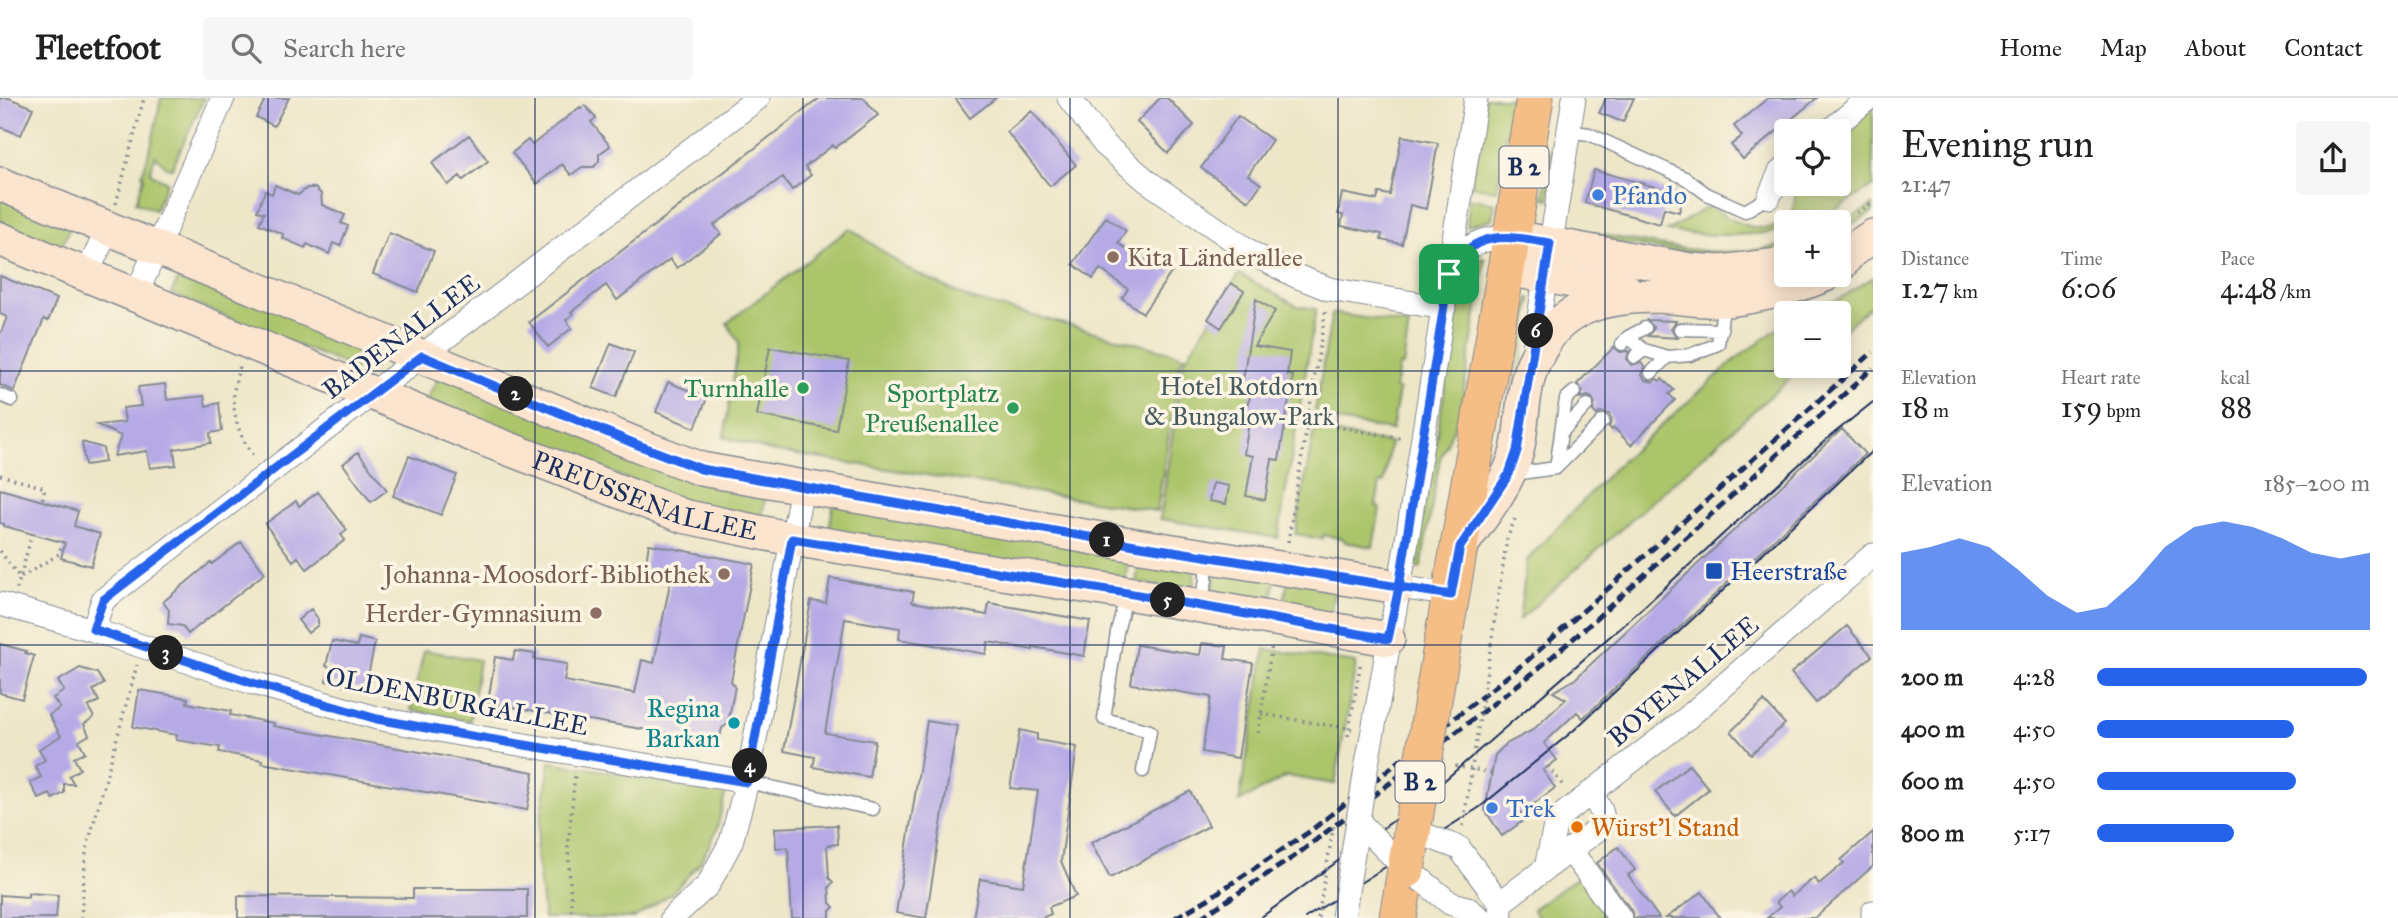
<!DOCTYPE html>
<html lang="en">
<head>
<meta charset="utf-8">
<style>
	body { margin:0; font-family:"IM FELL Great Primer",serif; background:#f6f6f6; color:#222; height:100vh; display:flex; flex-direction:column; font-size:26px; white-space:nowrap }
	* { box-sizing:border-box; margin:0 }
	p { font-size:23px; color:#767676 }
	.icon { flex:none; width:38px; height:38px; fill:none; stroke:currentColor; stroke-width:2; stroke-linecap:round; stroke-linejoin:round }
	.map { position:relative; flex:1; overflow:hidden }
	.details { display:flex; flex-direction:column; background:#fff; width:525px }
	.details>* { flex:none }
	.controls { position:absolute; left:1774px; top:21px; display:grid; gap:14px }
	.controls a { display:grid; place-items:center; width:77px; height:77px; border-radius:7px; background:#fff; box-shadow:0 4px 18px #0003; font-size:35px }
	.pin { position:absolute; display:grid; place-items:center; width:60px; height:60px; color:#fff; margin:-30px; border-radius:14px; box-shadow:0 4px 10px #0006 }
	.km { position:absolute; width:35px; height:35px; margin:-18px; border-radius:50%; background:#222; color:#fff; font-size:19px; line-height:35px; text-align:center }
	.round { display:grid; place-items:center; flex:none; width:74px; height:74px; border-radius:7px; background:#f6f6f6 }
	.head { display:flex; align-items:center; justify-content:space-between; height:119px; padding:0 28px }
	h1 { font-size:38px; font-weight:600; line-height:52px }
	.stats { display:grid; grid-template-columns:repeat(3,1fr); gap:10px; height:119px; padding:7px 28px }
	.stats div { display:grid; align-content:center }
	.stats b { font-size:30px; font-weight:600 }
	.stats small { font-size:19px; font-weight:400 }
	.stats p { font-size:19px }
	.chart { height:196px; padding:14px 28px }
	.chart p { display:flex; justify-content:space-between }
	.chart svg { width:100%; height:126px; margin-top:7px; fill:#2563eb; opacity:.7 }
	ul { padding:0 28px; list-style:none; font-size:23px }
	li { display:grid; grid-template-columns:112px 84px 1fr; align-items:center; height:52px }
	li i { height:18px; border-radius:9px; background:#2563eb }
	header { display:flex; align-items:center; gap:42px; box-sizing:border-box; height:98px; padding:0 35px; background:#fff; border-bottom:2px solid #e0e0e0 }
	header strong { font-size:33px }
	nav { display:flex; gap:38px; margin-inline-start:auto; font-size:24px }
	.search { width:490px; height:63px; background:#f6f6f6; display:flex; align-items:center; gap:18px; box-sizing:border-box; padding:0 24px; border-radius:7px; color:#767676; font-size:26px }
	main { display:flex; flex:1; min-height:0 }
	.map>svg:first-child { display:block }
	.green { fill:#acc56b; stroke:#647a64; stroke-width:2 }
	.building { fill:#b6aae6 }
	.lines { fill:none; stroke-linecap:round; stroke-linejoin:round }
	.lane-casing { stroke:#848a92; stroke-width:15 }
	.street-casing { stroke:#848a92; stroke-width:25 }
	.secondary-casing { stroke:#848a92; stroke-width:36 }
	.primary-casing { stroke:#848a92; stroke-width:39 }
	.path { stroke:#848a92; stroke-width:3.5; stroke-dasharray:2 5; stroke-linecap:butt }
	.lane { stroke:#fff; stroke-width:12 }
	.street { stroke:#fff; stroke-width:23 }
	.secondary { stroke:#fbe5cf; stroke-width:33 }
	.primary { stroke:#f6be87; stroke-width:37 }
	.tram { stroke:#1b2f5e; stroke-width:2 }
	.rail { stroke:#1b2f5e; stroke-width:5; stroke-dasharray:10 5; stroke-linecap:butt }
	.street-bridge-casing { stroke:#848a92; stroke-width:25; stroke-linecap:butt }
	.primary-bridge-casing { stroke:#848a92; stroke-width:39; stroke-linecap:butt }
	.path-bridge { stroke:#848a92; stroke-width:3.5; stroke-dasharray:2 5; stroke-linecap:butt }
	.street-bridge { stroke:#fff; stroke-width:23 }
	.primary-bridge { stroke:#f6be87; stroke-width:37 }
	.route-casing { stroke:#fff; stroke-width:14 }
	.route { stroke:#2563eb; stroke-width:9 }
	.grid { fill:none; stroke:#1b2f5e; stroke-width:2; stroke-opacity:0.55 }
	.shop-dot { fill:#3f7fe0; stroke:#fcf5e5; stroke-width:2.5 }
	.education-dot { fill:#8d6e63; stroke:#fcf5e5; stroke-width:2.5 }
	.leisure-dot { fill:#2e9e5b; stroke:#fcf5e5; stroke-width:2.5 }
	.transit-dot { fill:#1a4fb4; stroke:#fcf5e5; stroke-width:2.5 }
	.culture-dot { fill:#0f9aa8; stroke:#fcf5e5; stroke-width:2.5 }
	.food-dot { fill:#e8710a; stroke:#fcf5e5; stroke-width:2.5 }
	.labels { text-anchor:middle; stroke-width:7; stroke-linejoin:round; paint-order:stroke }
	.shield { fill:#fcf5e5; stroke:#5e6a86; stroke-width:2 }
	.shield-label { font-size:24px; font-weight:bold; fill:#1b2f5e }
	.shop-label { font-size:26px; fill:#366cbe; stroke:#fcf5e5; text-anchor:start }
	.education-label { font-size:26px; fill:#785e54; stroke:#fcf5e5; text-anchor:end }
	.street-label { font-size:26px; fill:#1b2f5e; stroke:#fcf5e5 }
	.park-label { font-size:26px; fill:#465c62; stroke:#fcf5e5 }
	.leisure-label { font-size:26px; fill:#27864d; stroke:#fcf5e5; text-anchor:end }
	.transit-label { font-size:26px; fill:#164399; stroke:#fcf5e5; text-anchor:start }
	.culture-label { font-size:26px; fill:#0d838f; stroke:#fcf5e5; text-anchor:end }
	.food-label { font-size:26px; fill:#c56008; stroke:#fcf5e5; text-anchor:start }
</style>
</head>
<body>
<header>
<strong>Fleetfoot</strong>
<div class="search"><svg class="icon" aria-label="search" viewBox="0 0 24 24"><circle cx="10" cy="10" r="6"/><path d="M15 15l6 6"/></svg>Search here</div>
<nav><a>Home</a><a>Map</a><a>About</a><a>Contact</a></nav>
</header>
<main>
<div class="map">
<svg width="1873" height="820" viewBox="0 0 1873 820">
	<rect width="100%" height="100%" fill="#fcf5e5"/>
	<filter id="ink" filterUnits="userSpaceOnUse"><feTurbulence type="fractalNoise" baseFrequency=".0143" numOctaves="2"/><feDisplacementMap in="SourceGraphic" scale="14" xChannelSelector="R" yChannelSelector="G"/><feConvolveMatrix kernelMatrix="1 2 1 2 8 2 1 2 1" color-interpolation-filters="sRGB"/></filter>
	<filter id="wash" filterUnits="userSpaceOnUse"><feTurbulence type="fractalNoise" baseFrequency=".00686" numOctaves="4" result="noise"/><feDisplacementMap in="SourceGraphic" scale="28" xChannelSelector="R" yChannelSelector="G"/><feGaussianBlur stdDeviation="1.57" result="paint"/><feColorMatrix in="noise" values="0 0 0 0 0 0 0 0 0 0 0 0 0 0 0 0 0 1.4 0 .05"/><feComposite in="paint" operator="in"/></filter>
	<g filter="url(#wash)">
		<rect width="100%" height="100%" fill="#ede6c7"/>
		<path class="green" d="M161,0h43l-32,70h-4l-13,-12 -5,17 17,9 -12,28 -19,-8 8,-24 -2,-3 10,-32z
			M1485,0h27l-15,92 -26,-4z
			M1559,0h7l-17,101 -6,-1z
			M1873,7v81l-33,21 -22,11 -11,4h-20v7l-6,2c-40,6 -75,5 -114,0l43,-25c34,27 90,39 85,-22h44v-51z
			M0,96l72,29 -11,24 -61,-25z
			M1469,100l26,5 -3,16 -25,7z
			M1873,107v7l-34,19v-6z
			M850,130l56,40 64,31 215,57 -5,6 -23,149 -386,-60 -47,-14 15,-94 -12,-20z
			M1581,133c67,11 139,32 206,13v6c-69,15 -138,-3 -206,-14z
			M1483,160l2,1 -25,155 -20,45 -19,108 -3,2 -3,-3 48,-287 8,-15z
			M183,170l191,80 -18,21 -185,-75z
			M1239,176l58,32 19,3 -38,229 -118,-19 23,-156z
			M1873,179v27l-34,30v-21h-37l39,-15z
			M1528,200l3,1 -21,149 -9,-1z
			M1332,215l77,12 -6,41h-4l-4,23 4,1 -7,40 -78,-13z
			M1787,224v44h17l-285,254 8,-60 89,-94 120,-107z
			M440,277l326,119 -5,27 -39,-5 -296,-116z
			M1314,332l76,13 -6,40h-4l-4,23 4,2 -7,39 -28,-5 -1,-3 -21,-4 -1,4 -27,-5z
			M834,404l295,52 -4,29 -297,-49z
			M1140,458l53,12 2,15 -5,6 -54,-6z
			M1214,469l62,10 -6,30 -61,-9 5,-15z
			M1288,481l47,8 -5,29 -47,-7z
			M1265,551l91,14 -21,121 -48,-8 -48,26z
			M424,552l55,10 -9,61 -59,-11z
			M550,664l176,29 -9,38 -8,17 -10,18 -27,29 -38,25h-90l-8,-68z
			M1581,777l32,43h-74l-6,-9z"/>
		<g id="blocks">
			<path class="building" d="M0,0h9l24,10 -12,27 -21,-8z
				M266,0h23l-15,28 -18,-9z
				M820,0h44l14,17 -43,33 -2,-3 -28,22 6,8 -19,15 -9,-13 -69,48 7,9 -44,34 -7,-9 -53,41 -11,-15 -35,27 2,2 -7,6 6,8 -24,19 -19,-25z
				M955,0h41l-26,20z
				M1160,0h7l27,27 -26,28 -31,-31z
				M1606,0h28l-11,24 -24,-9z
				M1768,0h49l-74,61 -12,-14 11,-9 -8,-10z
				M585,7l11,13 -5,4 19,24 -11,8v7l-5,6h-12l-11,8 -9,-11 -25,20 -25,-31 16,-13 4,5 48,-38 1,2z
				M1032,13l44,54 -26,21 -43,-54z
				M1238,18l34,24 -24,35 13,9 -12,17 -48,-33z
				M469,37l19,26 -25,19 -3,-4 -12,9 -16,-22z
				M1402,38l36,7 -12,66 -16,-4 -8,39 -21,-4 1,-6 -41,-8 2,-11 -5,-1 4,-21 35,7 2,-7 11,2z
				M1594,72l90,25 -5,17 -15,-4 -4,16 -75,-21z
				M275,87l23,10 9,-7h8l6,6 1,11 23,10 -4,8 7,3 -8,20 -7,-3 -4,11 -22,-10 -2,4 -23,-10 1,-4 -24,-10 5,-11 -7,-2 8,-20 7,3z
				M1106,119l20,14 -8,12 26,18 5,-7 24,16 -30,43 -21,-15 6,-9 -28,-20 -7,10 -20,-15z
				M389,135l45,18 -16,41 -45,-18z
				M0,178l57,23 -9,22 -4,-2 -30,72 -14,-6v-50l7,-18 -7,-3z
				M1231,185l13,8 -23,37 -13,-9z
				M1256,201l19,12 -21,35 36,6 -3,23 6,1 -14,84 -7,-1 -7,41 -19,-4 7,-40 -9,-2 4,-25 -6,-12 10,-24 -6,-1 1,-6 -5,-1z
				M1647,222l29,1 -5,8 4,7 4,2 -31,-2 6,-8z
				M611,245l23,9 -18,45 -23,-9z
				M770,249l79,14 -13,69 -79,-15z
				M1614,249l6,5 9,-1 -2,8 4,6 10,-2 4,4 -3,8 3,5 8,2 4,-3 3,2 2,-2 12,11 -5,4 6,6 -44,45 -17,-17 -2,2 -3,-3 3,-8 -3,-5 -8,-2 -4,3 -4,-4 2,-8 -3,-5 -4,-2 -8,2 3,-7 -6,-7z
				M668,284l39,16 -12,30 -39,-16z
				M165,286l2,16 37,-4 2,10 13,-3 3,28 -12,2 1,10 -37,6 2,16 -26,3 -3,-17 -33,5 7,-20 -24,-11 28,-3 -2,-14 18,-2 -3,-19z
				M1842,331l23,25 -282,264 -6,-6 -33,31 13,17 -14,10 12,18 -35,26 4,6 -22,16 -17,-26 10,-55 11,-11 27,-14 33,-31 -13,-7 21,-12z
				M82,344l21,6 2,14 -20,3z
				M358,354l29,38 -16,12 -28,-38z
				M409,358l48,19 -16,40 -48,-19z
				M1213,385l16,3 -3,18 -17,-3z
				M0,391l78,22 -4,15 26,8 -9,32 -30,-8 4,-15 -61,-17v-2l-4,-1z
				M318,394l29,38 -6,5 4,5 -38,29 -9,-12 -5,4 -28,-37 31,-23 3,5z
				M241,444l24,31 -77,61 -6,-8 -14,-2 1,-14 -6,-8 48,-40 1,2z
				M649,446l105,20 -23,117 4,5 -7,38 -6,4 -3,14 -231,-39 7,-46 18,3 2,-9 20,3 -1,5 33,5 -3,17 71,12 7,-33 12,3 18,-90 -27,-5z
				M830,480l84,14 -2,10 75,13 2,-12 101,18 -6,35 -51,-9v3l-45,-8 -2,12 -87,-15 1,-11 -55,-9 -20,114 50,8 -6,36 -56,-10 2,-10 -31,-6 27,-150 15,2z
				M311,511l7,10v6l-10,8 -10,-13z
				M1847,528l25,30 -56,47 -25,-30z
				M359,540l16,4 -10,48 -39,-9 4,-14 -4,-1 6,-25 25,5z
				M1202,545l25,3 -2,13 28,4 -15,95 -36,-6 9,-55 -80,-13 6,-39 63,10z
				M0,546l26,7 -1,2 9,3 -12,43 -22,-6z
				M80,570l17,5 7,11 -11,6 6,11 -11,6 6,10 -10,7 5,11 -10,6 6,11 -11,6 6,11 -11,7 5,8h-10v9l-11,6 -3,-5 -11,5 -9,-16 11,-6 -6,-11 10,-6 -6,-11 22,-13 -12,-21 11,-7 -7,-10 11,-7 -6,-10z
				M139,592l49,8 -1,5 44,8 -1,4 44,8 -1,3 261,46 -7,38 -265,-47 1,-3 -44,-8 1,-5 -44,-7 1,-5 -44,-8z
				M1764,603l21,23 -34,30 -20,-23z
				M927,623l30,5 -31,192 -30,-5z
				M1020,632l17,4v6l40,7 -16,114 15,35 -27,11 2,7 -9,4h-69l7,-39 43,7 15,-95 -28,-3z
				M1689,667l20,24 -34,27 -20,-24z
				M1190,693l19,35 -99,52 -19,-35z
				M837,727l1,19 -11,1 2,33 4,4 -4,5 1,16 4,4 -4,4v7h-38l-4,-71 -12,1 -1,-20z
				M1873,734v34l-58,52h-48l13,-11 -4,-5 12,-11 4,5 22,-18 5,6 25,-21 -3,-3z
				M1618,749l17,23 -7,5 31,43h-25l-3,-8 -34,-47z
				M413,791h114v29h-289v-22l175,2z
				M1702,794l18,26h-54z
				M28,795l30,2 -2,23h-56v-23l28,2z"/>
		</g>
	</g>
	<g filter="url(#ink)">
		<use href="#blocks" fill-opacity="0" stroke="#848a92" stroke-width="2"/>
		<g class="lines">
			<defs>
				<path id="lane" d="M1568,33l21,3 96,44 22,16 38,17 24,-14
					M1680,231l42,1
					M1628,239l17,-9
					M1622,246l6,-7 16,13
					M1635,259l9,-7 23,7
					M1651,275l16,-16 23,-2 28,-11 6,-42
					M0,297l12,5
					M1561,334l5,-33 8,-7
					M1556,370l5,-35 26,-28
					M1513,376l43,-6 47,-47
					M1127,495l-10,39 -13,87 46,12 -7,40
					M1194,504c13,-11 16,-28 7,-43
					M747,684l126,27"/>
				<path id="street" d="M1069,0l35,46 43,37 108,74 41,21 33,13 115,19
					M1829,33l40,-33
					M1769,99l11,-25 7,-5
					M1450,174c14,-28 33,-35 63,-35
					M86,177l22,-46
					M136,197l87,-197
					M1533,257l41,-257
					M1399,489l52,8
					M0,506l93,26 160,53 124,35 82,16 288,48
					M93,532l10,-30 655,-502
					M1365,677l39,-216 72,-461
					M1459,750l41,55 1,15
					M1571,753l49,67
					M1546,770l9,-42 6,-10 126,-98 186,-163
					M1424,784l26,21 17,5 13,10
					M1500,805l101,-76c5,-14 -3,-22 -11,-34
					M672,820l36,-33 23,-43 16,-60 55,-295
					M1873,820v-6"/>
				<g id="secondary">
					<path d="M0,86l638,261 63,24 434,76 264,42"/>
					<path d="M1513,139l177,33 31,2 66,-8"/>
					<path id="s1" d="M0,141l473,196 210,81 109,23 335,54 261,46"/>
					<path d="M1839,168l12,-15 22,-15"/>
					<path d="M1507,171l120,22"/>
					<path d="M1460,449c21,-30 48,-61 57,-96 6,-26 5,-62 15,-85 3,-8 8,-16 12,-23 23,-40 71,-47 113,-47 24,1 46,6 70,4 34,-4 66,-12 98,-25"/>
				</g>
				<path id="primary" d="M1434,596l101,-596
					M1398,820l8,-48"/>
			</defs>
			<use href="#lane" class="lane-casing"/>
			<use href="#street" class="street-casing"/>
			<use href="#secondary" class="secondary-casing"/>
			<use href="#primary" class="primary-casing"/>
			<path class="path" d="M116,106l28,-106
				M1857,115l16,-11
				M1839,124l12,-5
				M240,269c-13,33 -5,64 15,92
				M1308,324l92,16
				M0,377l45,13 -3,13
				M1288,444l38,-234
				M0,453l20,27 39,-24 4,-14
				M17,491l15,-55
				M1491,546l16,-105 8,-20
				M1261,616l91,15
				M1258,635l14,-88
				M1348,638l13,-75
				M1548,668l16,21
				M81,820l5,-67 51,-186
				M572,820l-4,-70 7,-74"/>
			<use href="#lane" class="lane"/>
			<use href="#street" class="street"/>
			<use href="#secondary" class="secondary"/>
			<use href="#primary" class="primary"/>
			<path class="tram" d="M1260,820l163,-119 215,-187 190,-174 45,-36
				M1305,820l175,-111 93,-76 300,-281"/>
			<path class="rail" d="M1175,820l33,-19 101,-67 218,-171 346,-309
				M1200,820l95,-62 238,-183 56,-48 284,-257"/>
			<defs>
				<path id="street-bridge" d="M1358,723l48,49 18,12
					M1412,732l47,18
					M1343,820l22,-143"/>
				<path id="primary-bridge" d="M1406,772l28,-176"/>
			</defs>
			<use href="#street-bridge" class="street-bridge-casing"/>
			<use href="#primary-bridge" class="primary-bridge-casing"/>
			<path class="path-bridge" d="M1455,668l37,7
				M1463,728l28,-182
				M1318,820l16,-95"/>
			<use href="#street-bridge" class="street-bridge"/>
			<use href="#primary-bridge" class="primary-bridge"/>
		</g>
	</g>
	<g class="lines" filter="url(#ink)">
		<defs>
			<path id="route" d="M1449,176l-50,313 -264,-42 -434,-76 -63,-24 -216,-89 -319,244 -10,29 160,54 124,36 82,15 288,48 45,-243 335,54 261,46 11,-52 52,8 9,-48 49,-73 8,-23 33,-208c-42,-7 -78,-15 -101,31"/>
		</defs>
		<use href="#route" class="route-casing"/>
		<use href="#route" class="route"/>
	</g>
	<path class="grid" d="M268,0v820M535,0v820M803,0v820M1070,0v820M1338,0v820M1605,0v820M0,273h1873M0,547h1873"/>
	<g class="shop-dot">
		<circle cx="1598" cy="97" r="7"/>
		<circle cx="1492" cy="710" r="7"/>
	</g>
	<g class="education-dot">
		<circle cx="1113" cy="159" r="7"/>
		<circle cx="724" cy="476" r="7"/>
		<circle cx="596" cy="515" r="7"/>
	</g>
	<g class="leisure-dot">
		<circle cx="803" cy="290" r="7"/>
		<circle cx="1013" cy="310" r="7"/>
	</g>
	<rect class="transit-dot" x="1705" y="464" width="18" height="18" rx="3.5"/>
	<circle class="culture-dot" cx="734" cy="625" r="7"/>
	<circle class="food-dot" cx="1577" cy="729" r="7"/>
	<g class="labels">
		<g class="shield">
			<rect x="1499.5" y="48.5" width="49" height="41" rx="5"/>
			<rect x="1395.5" y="663.5" width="49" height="41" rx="5"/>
		</g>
		<g class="shield-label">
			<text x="1524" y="77">B 2</text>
			<text x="1420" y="692">B 2</text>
		</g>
		<g class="shop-label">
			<text x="1612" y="106">Pfando</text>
			<text x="1506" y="719">Trek</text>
		</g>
		<g class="education-label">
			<text x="1127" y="168" text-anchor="start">Kita Länderallee</text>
			<text x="710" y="485">Johanna-Moosdorf-Bibliothek</text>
			<text x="582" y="524">Herder-Gymnasium</text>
		</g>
		<g class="street-label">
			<text transform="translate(401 238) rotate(-37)" y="9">BADENALLEE</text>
			<text dy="9" stroke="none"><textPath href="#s1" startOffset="695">PREUSSENALLEE</textPath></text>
			<text transform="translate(1683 583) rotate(-40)" y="9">BOYENALLEE</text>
			<text transform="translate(457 603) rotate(11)" y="9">OLDENBURGALLEE</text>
		</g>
		<g class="park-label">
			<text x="1239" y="297">Hotel Rotdorn<tspan x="1239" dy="30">&amp; Bungalow-Park</tspan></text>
		</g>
		<g class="leisure-label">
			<text x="789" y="299">Turnhalle</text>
			<text x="999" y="304">Sportplatz<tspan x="999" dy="30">Preußenallee</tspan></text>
		</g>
		<g class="transit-label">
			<text x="1730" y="482">Heerstraße</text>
		</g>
		<g class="culture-label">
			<text x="720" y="619">Regina<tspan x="720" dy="30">Barkan</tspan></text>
		</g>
		<g class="food-label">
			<text x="1591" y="738">Würst'l Stand</text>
		</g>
	</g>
</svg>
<div class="controls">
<a><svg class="icon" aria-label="locate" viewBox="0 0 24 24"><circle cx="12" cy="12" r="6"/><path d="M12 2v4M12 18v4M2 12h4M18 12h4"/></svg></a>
<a>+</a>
<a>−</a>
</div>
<div class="pin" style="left:1449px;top:176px;background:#1e9e55"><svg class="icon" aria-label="arrive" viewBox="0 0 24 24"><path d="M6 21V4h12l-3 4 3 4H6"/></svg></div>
<b class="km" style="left:1107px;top:442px">1</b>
<b class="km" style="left:516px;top:296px">2</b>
<b class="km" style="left:166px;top:555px">3</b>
<b class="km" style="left:750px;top:668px">4</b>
<b class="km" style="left:1168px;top:502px">5</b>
<b class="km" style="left:1536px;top:233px">6</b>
</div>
<section class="details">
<div class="head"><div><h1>Evening run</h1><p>21:47</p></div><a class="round"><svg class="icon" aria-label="share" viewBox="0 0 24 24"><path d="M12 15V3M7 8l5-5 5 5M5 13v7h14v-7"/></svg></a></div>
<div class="stats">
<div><p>Distance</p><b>1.27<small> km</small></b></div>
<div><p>Time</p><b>6:06</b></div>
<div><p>Pace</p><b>4:48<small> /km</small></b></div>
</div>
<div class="stats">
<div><p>Elevation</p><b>18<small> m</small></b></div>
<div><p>Heart rate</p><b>159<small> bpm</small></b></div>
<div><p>kcal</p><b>88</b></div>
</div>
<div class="chart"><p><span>Elevation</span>185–200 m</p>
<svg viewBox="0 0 160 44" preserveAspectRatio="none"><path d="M0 44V17L10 15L20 12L30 15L40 23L50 32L60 38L70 36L80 27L90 15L100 8L110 6L120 8L130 12L140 17L150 19L160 17V44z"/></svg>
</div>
<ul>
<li><b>200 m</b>4:28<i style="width:99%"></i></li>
<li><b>400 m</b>4:50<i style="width:72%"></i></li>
<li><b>600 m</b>4:50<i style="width:73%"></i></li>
<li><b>800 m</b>5:17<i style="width:50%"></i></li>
</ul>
</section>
</main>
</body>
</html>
